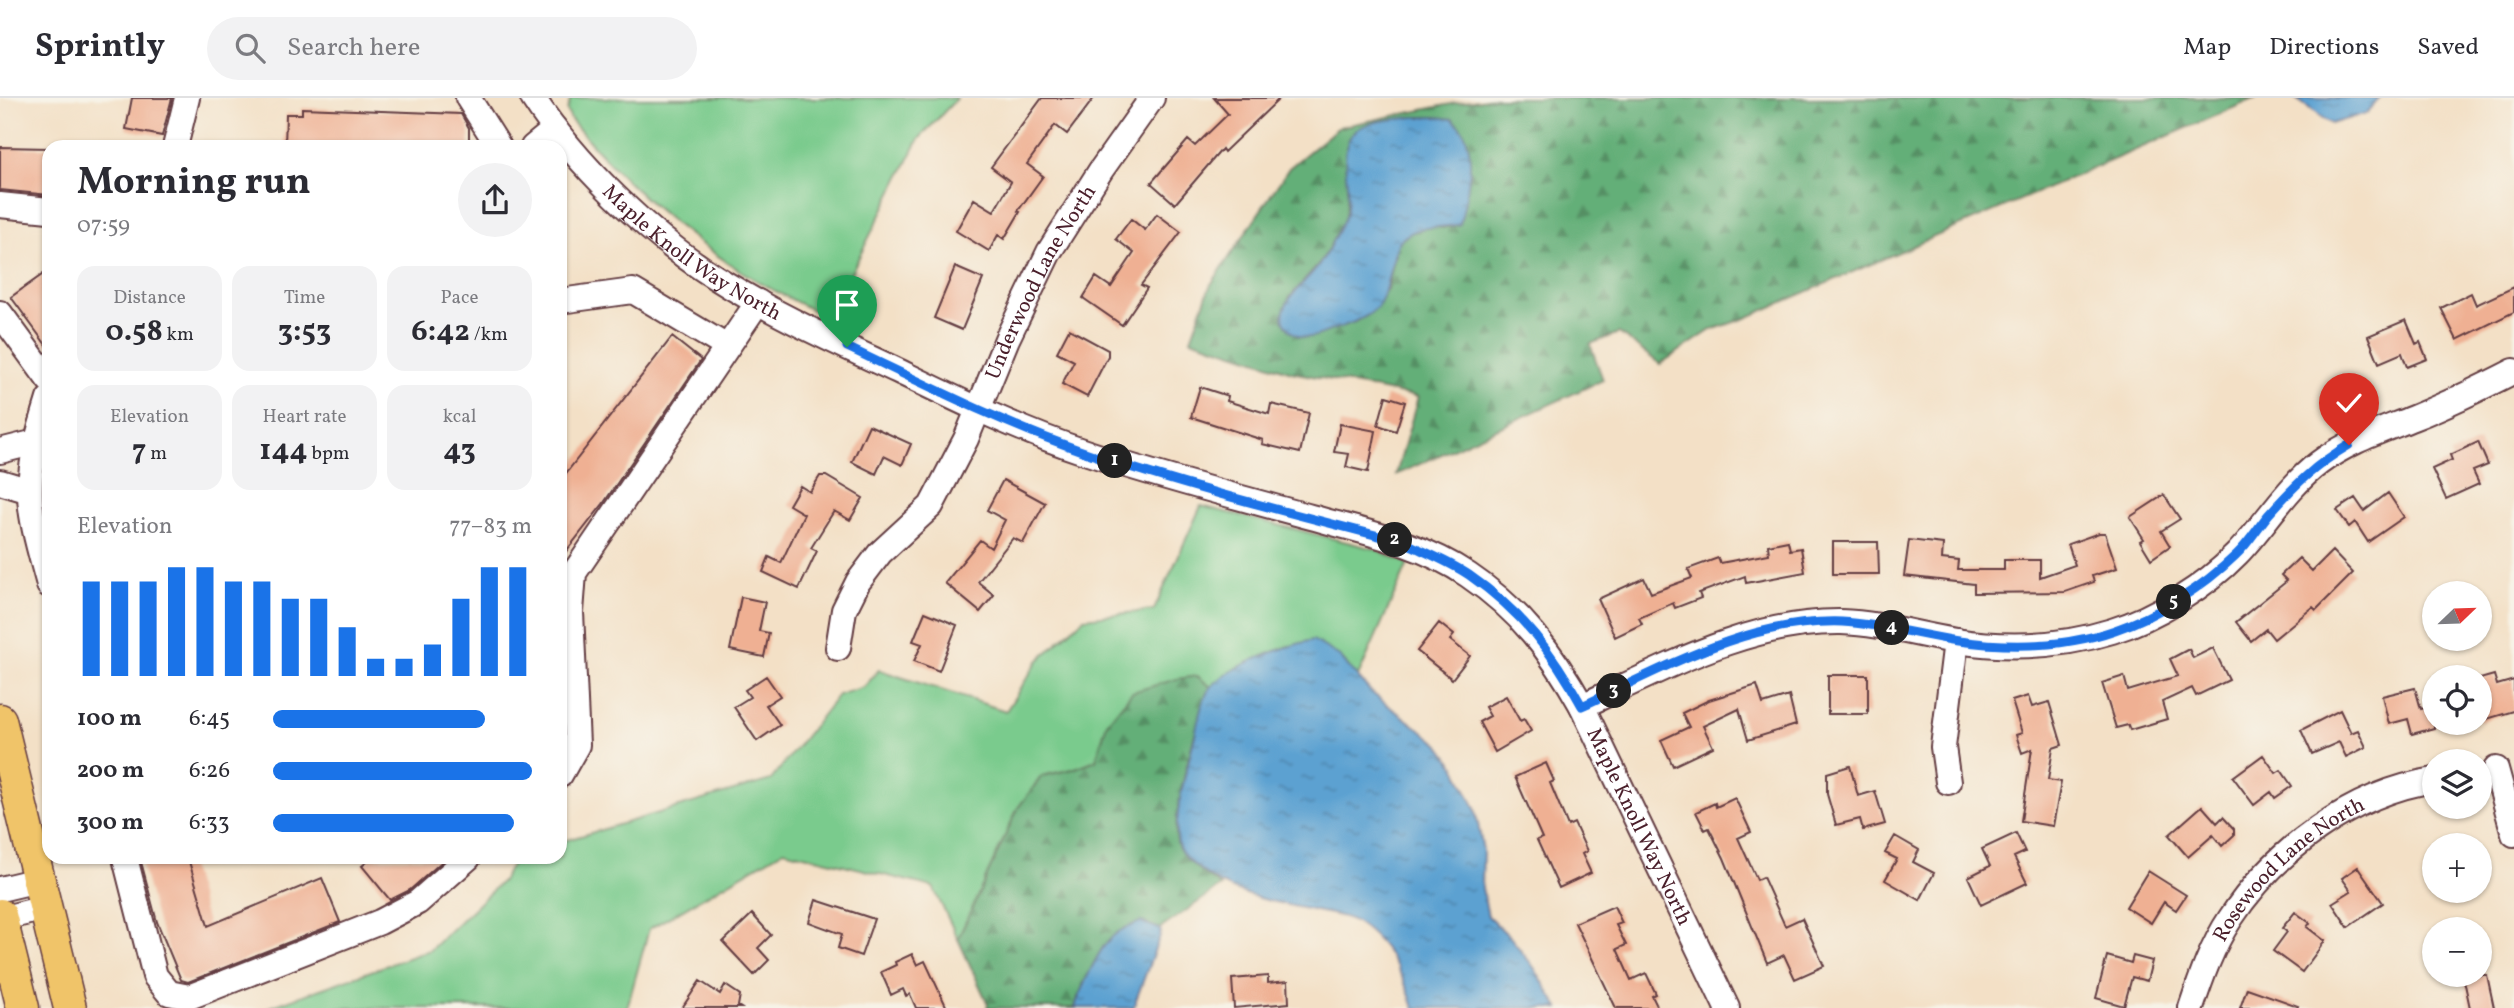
<!DOCTYPE html>
<html lang="en">
<head>
<meta charset="utf-8">
<style>
	body { margin:0; font-family:Vollkorn,serif; background:#f2f2f3; color:#2b2b33; height:100vh; display:flex; flex-direction:column; font-size:26px; white-space:nowrap }
	* { box-sizing:border-box; margin:0 }
	p { font-size:23px; color:#7c7c81 }
	.icon { flex:none; width:38px; height:38px; fill:none; stroke:currentColor; stroke-width:2; stroke-linecap:round; stroke-linejoin:round }
	.map { position:relative; flex:1; overflow:hidden }
	.side { position:absolute; left:42px; top:42px; width:525px; height:724px; display:flex; flex-direction:column; background:#fff; border-radius:21px; box-shadow:0 2px 5px #0004 }
	.side>* { flex:none }
	.needle { width:46px; rotate:67deg }
	.controls { position:absolute; left:2422px; top:483px; display:grid; gap:14px }
	.controls a { display:grid; place-items:center; width:70px; height:70px; border-radius:50%; background:#fff; box-shadow:0 2px 5px #0004; font-size:35px }
	.pin { position:absolute; display:grid; place-items:center; width:60px; height:60px; color:#fff; margin:-72px -30px; border-radius:50% 50% 50% 0; rotate:-45deg; box-shadow:0 0 7px #0007 }
	.pin .icon { rotate:45deg }
	.km { position:absolute; width:35px; height:35px; margin:-18px; border-radius:50%; background:#222; color:#fff; font-size:19px; line-height:35px; text-align:center }
	.round { display:grid; place-items:center; flex:none; width:74px; height:74px; border-radius:37px; background:#f2f2f3 }
	.head { display:flex; align-items:center; justify-content:space-between; height:119px; padding:0 35px }
	h1 { font-size:38px; font-weight:700; line-height:52px }
	.figures { display:grid; grid-template-columns:repeat(3,1fr); gap:10px; height:119px; padding:7px 35px }
	.figures div { display:grid; align-content:center; border-radius:18px; background:#f2f2f3; text-align:center }
	.figures b { font-size:30px; font-weight:700 }
	.figures small { font-size:19px; font-weight:400 }
	.figures p { font-size:19px }
	.chart { height:196px; padding:14px 35px }
	.chart p { display:flex; justify-content:space-between }
	.chart svg { width:100%; height:126px; margin-top:7px; stroke:#1a73e8; stroke-width:6 }
	ul { padding:0 35px; list-style:none; font-size:23px }
	li { display:grid; grid-template-columns:112px 84px 1fr; align-items:center; height:52px }
	li i { height:18px; border-radius:9px; background:#1a73e8 }
	header { display:flex; align-items:center; gap:42px; box-sizing:border-box; height:98px; padding:0 35px; background:#fff; border-bottom:2px solid #e1e1e2 }
	header strong { font-size:33px }
	nav { display:flex; gap:38px; margin-inline-start:auto; font-size:24px }
	.search { width:490px; height:63px; background:#f2f2f3; display:flex; align-items:center; gap:18px; box-sizing:border-box; padding:0 24px; border-radius:38px; color:#7c7c81; font-size:26px }
	.map>svg:first-child { display:block }
	.green { fill:#7acb8d; stroke:#62755c; stroke-width:2 }
	.forest { fill:url(#forest-firs); stroke:#566752; stroke-width:2; fill-rule:evenodd }
	.water { fill:url(#water-ripples); stroke:#53607e; stroke-width:2 }
	.building { fill:#efb093 }
	.lines { fill:none; stroke-linecap:round; stroke-linejoin:round }
	.minor-casing { stroke:#633c42; stroke-width:28 }
	.major-casing { stroke:#633c42; stroke-width:35 }
	.minor { stroke:#fff; stroke-width:24 }
	.major { stroke:#f0c469; stroke-width:32 }
	.route-casing { stroke:#fff; stroke-width:14 }
	.route { stroke:#1a73e8; stroke-width:9 }
	.labels { text-anchor:middle; stroke-width:5; stroke-linejoin:round; paint-order:stroke }
	.street-label { font-size:21px; fill:#4a1f2b; stroke:#f7f3e8 }
</style>
</head>
<body>
<header>
<strong>Sprintly</strong>
<div class="search"><svg class="icon" aria-label="search" viewBox="0 0 24 24"><circle cx="10" cy="10" r="6"/><path d="M15 15l6 6"/></svg>Search here</div>
<nav><a>Map</a><a>Directions</a><a>Saved</a></nav>
</header>
<div class="map">
<svg width="2514" height="910" viewBox="0 0 2514 910">
	<defs>
		<pattern id="forest-firs" width="22" height="20" patternUnits="userSpaceOnUse" patternTransform="scale(1.75)"><rect width="22" height="20" fill="#63af78"/><path d="M5 1l3.5 6h-7zM16 11l3.5 6h-7z" fill="#548e63"/></pattern>
		<pattern id="water-ripples" width="26" height="14" patternUnits="userSpaceOnUse" patternTransform="scale(1.75)"><rect width="26" height="14" fill="#5ca1d1"/><path d="M2 4q2-2 4 0t4 0M15 11q2-2 4 0t4 0" fill="none" stroke="#4e83aa"/></pattern>
	</defs>
	<rect width="100%" height="100%" fill="#f7f3e8"/>
	<filter id="ink" filterUnits="userSpaceOnUse"><feTurbulence type="fractalNoise" baseFrequency=".0143" numOctaves="2"/><feDisplacementMap in="SourceGraphic" scale="14" xChannelSelector="R" yChannelSelector="G"/><feConvolveMatrix kernelMatrix="1 2 1 2 8 2 1 2 1" color-interpolation-filters="sRGB"/></filter>
	<filter id="wash" filterUnits="userSpaceOnUse"><feTurbulence type="fractalNoise" baseFrequency=".00686" numOctaves="4" result="noise"/><feDisplacementMap in="SourceGraphic" scale="28" xChannelSelector="R" yChannelSelector="G"/><feGaussianBlur stdDeviation="1.57" result="paint"/><feColorMatrix in="noise" values="0 0 0 0 0 0 0 0 0 0 0 0 0 0 0 0 0 1.4 0 .05"/><feComposite in="paint" operator="in"/></filter>
	<g filter="url(#wash)">
		<rect width="100%" height="100%" fill="#f3e0c6"/>
		<path class="green" d="M571,0h386l-38,41 -91,179c-25,-13 -51,-25 -76,-40 -69,-42 -129,-95 -181,-158l-4,-9z
			M1201,408l174,43 33,15 -50,113 -20,-22 -50,-9 -55,24 -22,17 -14,-11 -90,47 -11,37 -23,9 -31,7 -24,32 -60,131 -25,-52 -149,-37 -135,79 -22,79h-360l163,-58 72,-69 13,-23h45v-16l211,-62 67,-85 26,-8 15,-17 127,41 32,-50 46,-43 70,-8z"/>
		<path class="forest" d="M1497,0h759l-510,220 -35,12 -51,34 -41,-31 -29,11 13,36 -207,95 22,-78 -126,-25 -101,-33 19,-53 79,-118 50,-41 117,-24zM1413,19l55,62 -8,45 -17,4 -17,-2 -13,5 -15,11 -11,48 -29,31 -21,7 -48,-30 32,-36 24,-44 3,-25 -2,-42 13,-21 15,-7z
			M1197,578l14,11c-12,28 -42,131 -33,158 4,13 31,33 43,41l-61,43 -19,-7 -33,19 -30,56 -3,11h-88l1,-4 -30,-65 60,-131 24,-32 31,-7 23,-9 11,-37 25,-31 45,-13z"/>
		<path class="water" d="M2295,0h85l-13,15 -36,11z
			M1413,19h24l16,2c3,4 9,9 11,13 13,27 2,65 -4,92 -22,6 -41,-1 -59,16 -5,5 -6,13 -8,20 -13,45 -5,51 -55,68 -11,3 -23,11 -35,9 -7,-1 -14,-6 -17,-12 -13,-19 22,-45 33,-60 9,-13 15,-28 23,-42 14,-25 -4,-61 7,-84 10,-20 45,-19 64,-22z
			M1313,542l25,15 34,38 67,51 16,22 20,42 8,42 -1,38 6,28 22,21 23,29 26,42h-145c-10,-32 -28,-67 -58,-86 -11,-7 -28,-8 -40,-11 -41,-9 -86,-15 -118,-43 -8,-6 -18,-14 -20,-24 -6,-27 10,-80 17,-109 3,-14 7,-39 17,-49 20,-21 73,-40 101,-46z
			M1141,824l19,7 1,4 -28,75h-58c4,-16 22,-54 32,-66 9,-11 22,-16 34,-20z"/>
		<g id="blocks">
			<path class="building" d="M132,0h40l-10,38 -36,-7z
				M1042,0h52l-27,36 -12,-9 -28,39 16,12 -25,35 2,1 -16,27 -6,-4 -9,16 -33,-20 18,-32 20,12 17,-29 -20,-15z
				M1214,0h66l-56,54 -2,-3 -47,55 -24,-21 37,-43 7,6 33,-32z
				M302,10l159,6 8,14v19h-184l1,-33h16z
				M0,49l49,1v47l-49,-5z
				M1157,116l24,18 -40,53 6,3 -25,37 -39,-27 13,-21 15,10 23,-34 -18,-14 15,-20 14,11z
				M955,169l28,12 -21,51 -28,-12z
				M49,172v79l-38,-52z
				M2514,189v25l-57,28 -16,-32 30,-15 5,12z
				M2406,222l10,24 4,-2 7,17 -20,8 -5,-14 -23,10 -11,-27z
				M1069,231l39,21v6l-21,41 -25,-13 12,-23 -17,-9z
				M672,239l29,23 -98,144 -43,55v-78z
				M1200,289l28,9 -1,5 42,13 2,-10 38,9 -9,40 -38,-9 1,-4 -72,-23z
				M1386,298l19,6 -9,29 -18,-6z
				M1340,326l36,7 -8,41 -22,-5 3,-13 -15,-2z
				M869,327l42,19 -9,21 -18,-9 -8,18 -24,-12z
				M2478,344l10,23 -15,6 6,13 -33,15 -14,-30 20,-9 -2,-5z
				M820,378h6l37,22 -13,22 -16,-9 -23,37 6,3 -18,38 -36,-17 6,-15 12,6 23,-49 -15,-9 11,-19 10,6z
				M1003,382l42,23 -22,40 -10,-5 -35,44 16,13 -14,17 -35,-29 35,-43 11,8 14,-28 -18,-10z
				M2388,395l16,24 -36,25 -13,-20 -6,5 -12,-17 18,-12 9,13z
				M2164,397l16,24 -19,12 9,15 -19,13 -11,-18 4,-2 -14,-22z
				M2099,435h6l12,35 -25,8 2,6 -29,10 -91,1v-9l-70,-8 5,-36 34,4 -1,15 17,2 -1,9h46v-10h36v17l35,-12 -7,-21z
				M1788,443l2,9 11,-2 4,24 -59,11 -1,-7 -46,17 2,5 -26,10 -2,-5 -34,15 3,6 -27,13 -17,-38 46,-21 7,15 41,-15 -4,-9 30,-11 2,5 49,-9 -1,-9z
				M1833,444h45l1,32h-46z
				M2332,453l21,22 -37,37 -3,-3 -39,32 -8,-10 -15,12 -15,-19 51,-41 -6,-6 18,-17 13,13z
				M741,499l24,5 -6,29 10,2 -5,24 -34,-7z
				M925,514l32,13 -18,46 -25,-10 8,-17 -9,-3z
				M1439,525l15,12 -4,5 20,16 -18,23 -35,-28z
				M2213,550l16,32 -33,16 -4,-8 -30,14 5,17 -37,11 -2,-5 -12,3 -14,-45 22,-7 4,15 50,-15 -8,-17 19,-10 4,9z
				M1828,577h40v39h-40z
				M2494,577l3,10 17,-5v31l-34,10v-42z
				M766,578l14,20 -14,9 14,20 -23,16 -23,-34 16,-10 -5,-7z
				M1757,587l6,19 26,-8 7,29 -48,15 -9,-31 -36,17 10,21 -40,19 -12,-26 28,-13 -7,-14 27,-13z
				M2415,590l6,21 13,-3v22l-22,6 -4,-15 -19,5 -7,-28z
				M1506,598l14,25 4,-2 7,12 -36,21 -16,-30 11,-6 -5,-9z
				M2028,598l4,11 17,-5 13,43 -9,3 -5,32 13,2 -8,44 -32,-5 11,-72 -10,4 -6,-18 6,-2 -10,-32z
				M2340,612l11,23 7,-3 8,17 -20,10 -7,-15 -27,12 -11,-24z
				M2263,657l13,18 5,-3 11,16 -17,12 -4,-6 -17,13 -21,-28z
				M1546,665l8,18 -4,2 18,43 6,-3 13,28 -5,3 9,19 -32,15 -22,-48 5,-2 -27,-61z
				M1850,668l8,30 17,-5 10,33 -22,6 -3,-11 -24,6 -9,-31v-21z
				M1735,700l16,34 -13,6 19,42 6,-3 22,49 17,-8 22,48 -29,13 -11,-24 -17,8 -43,-105 -15,-30 -4,2 -9,-18 19,-9 1,4z
				M2202,708l15,17 6,-6 11,12v6l-12,11 -9,-11 -25,22 -19,-22z
				M2016,735l9,19 -11,5 13,26 -46,22 -13,-28 22,-11 -8,-17z
				M1895,738l24,14 -6,12 21,11 -14,27 -35,-20 12,-21 -12,-6z
				M140,760h48l20,68 114,-48 18,44 -152,60 -7,-2 -24,-58z
				M372,760h74l-36,32 -20,10 -28,-34z
				M2358,769l25,36 -35,24 -16,-24 19,-12 -9,-13z
				M2148,773l38,24 -10,15 -12,-8 -13,21 -25,-16z
				M816,802l58,19 -13,37 -23,-8 4,-14 -33,-12z
				M1614,808l8,17 -6,2 10,20 -9,4 14,31 15,-7 10,21 -4,2 6,12h-42l-41,-85z
				M2295,814l15,11 -3,4 18,14 -23,31 -29,-21 14,-19 -5,-4z
				M752,816l19,21 -13,13 11,12 -15,15 -31,-33z
				M912,856l5,11 8,-4 22,47h-31l-6,-14 -4,2 -3,-7 -12,6 -10,-23 15,-7 -1,-3z
				M2107,858l24,7 2,-7 19,5 -5,20 -15,-4 -8,29 -28,-8z
				M2463,877h24l7,33h-24z
				M1268,878v7l20,-2 1,22 -55,5 -2,-29z
				M700,883l20,13 5,-9 15,10 -2,11 3,2h-59z
				M2247,890l51,18 -1,2h-57z"/>
		</g>
	</g>
	<g filter="url(#ink)">
		<use href="#blocks" fill-opacity="0" stroke="#633c42" stroke-width="2"/>
		<g class="lines">
			<defs>
				<g id="minor">
					<path d="M468,0l31,49"/>
					<path id="s1" d="M533,0c42,65 116,137 182,179 58,37 121,65 183,94 60,29 121,59 184,80 75,25 152,45 229,66 54,15 110,26 157,58 52,35 84,77 114,131l145,302"/>
					<path d="M175,49l12,-49"/>
					<path d="M533,49l22,-18"/>
					<path d="M0,107l49,5"/>
					<path d="M560,203l73,-10 94,56"/>
					<path d="M0,215l49,67"/>
					<path d="M49,301c-9,29 -18,59 -19,90 -1,28 12,69 19,96"/>
					<path d="M0,353l36,-9"/>
					<path d="M0,384l30,9"/>
					<path id="s2" d="M838,550l6,-38 14,-28 22,-29 51,-47 35,-67 41,-100 42,-87 52,-82 51,-72"/>
					<path d="M1582,608c83,-38 166,-85 259,-84 39,1 77,13 115,19 53,8 105,6 156,-10 43,-13 94,-45 125,-77 28,-29 49,-66 82,-91 28,-21 62,-32 94,-45 35,-14 68,-30 101,-47"/>
					<path d="M2496,671l18,65"/>
					<path d="M560,677l17,-30 -6,-133 3,-39 184,-271"/>
					<path d="M1948,684l-5,-35 13,-106"/>
					<path d="M125,760l30,118 14,17 20,4 191,-75 38,-20 50,-44"/>
					<path d="M0,791l38,-9"/>
					<path d="M0,821l45,-11"/>
					<path id="s3" d="M2191,910c10,-30 21,-62 39,-89 45,-69 122,-126 204,-139"/>
				</g>
				<path id="major" d="M0,622l70,288
					M0,817l23,93"/>
			</defs>
			<use href="#minor" class="minor-casing"/>
			<use href="#major" class="major-casing"/>
			<use href="#minor" class="minor"/>
			<use href="#major" class="major"/>
		</g>
	</g>
	<g class="lines" filter="url(#ink)">
		<defs>
			<path id="route" d="M847,249c76,36 152,75 232,103 105,37 219,65 327,93 21,10 44,19 63,32 52,36 83,76 113,131 82,-38 167,-87 260,-84 40,2 77,13 116,19 52,7 106,7 157,-11 44,-15 88,-43 121,-75 13,-12 22,-28 33,-41 27,-30 46,-49 80,-69"/>
		</defs>
		<use href="#route" class="route-casing"/>
		<use href="#route" class="route"/>
	</g>
	<g class="labels">
		<g class="street-label">
			<text dy="7" stroke="none"><textPath href="#s1" startOffset="224">Maple Knoll Way North</textPath></text>
			<text dy="7" stroke="none"><textPath href="#s2" startOffset="425">Underwood Lane North</textPath></text>
			<text dy="7" stroke="none"><textPath href="#s1" startOffset="1379">Maple Knoll Way North</textPath></text>
			<text dy="7" stroke="none"><textPath href="#s3" startOffset="175">Rosewood Lane North</textPath></text>
		</g>
	</g>
</svg>
<div class="controls">
<a><svg class="needle" viewBox="-14 -14 28 28"><path d="M0-13l5 13h-10z" fill="#e53935"/><path d="M0 13l5-13h-10z" fill="#7c7c81"/></svg></a>
<a><svg class="icon" aria-label="locate" viewBox="0 0 24 24"><circle cx="12" cy="12" r="6"/><path d="M12 2v4M12 18v4M2 12h4M18 12h4"/></svg></a>
<a><svg class="icon" aria-label="layers" viewBox="0 0 24 24"><path d="M12 4l9 5-9 5-9-5zM3 14l9 5 9-5"/></svg></a>
<a>+</a>
<a>−</a>
</div>
<div class="pin" style="left:847px;top:249px;background:#1e9e55"><svg class="icon" aria-label="arrive" viewBox="0 0 24 24"><path d="M6 21V4h12l-3 4 3 4H6"/></svg></div>
<div class="pin" style="left:2349px;top:347px;background:#d93025"><svg class="icon" aria-label="check" viewBox="0 0 24 24"><path d="M5 12l5 5 9-10"/></svg></div>
<b class="km" style="left:1115px;top:363px">1</b>
<b class="km" style="left:1395px;top:442px">2</b>
<b class="km" style="left:1614px;top:593px">3</b>
<b class="km" style="left:1892px;top:530px">4</b>
<b class="km" style="left:2174px;top:504px">5</b>
<section class="side">
<div class="head"><div><h1>Morning run</h1><p>07:59</p></div><a class="round"><svg class="icon" aria-label="share" viewBox="0 0 24 24"><path d="M12 15V3M7 8l5-5 5 5M5 13v7h14v-7"/></svg></a></div>
<div class="figures">
<div><p>Distance</p><b>0.58<small> km</small></b></div>
<div><p>Time</p><b>3:53</b></div>
<div><p>Pace</p><b>6:42<small> /km</small></b></div>
</div>
<div class="figures">
<div><p>Elevation</p><b>7<small> m</small></b></div>
<div><p>Heart rate</p><b>144<small> bpm</small></b></div>
<div><p>kcal</p><b>43</b></div>
</div>
<div class="chart"><p><span>Elevation</span>77–83 m</p>
<svg viewBox="0 0 160 44" preserveAspectRatio="none"><path d="M5 44V11M15 44V11M25 44V11M35 44V6M45 44V6M55 44V11M65 44V11M75 44V17M85 44V17M95 44V27M105 44V38M115 44V38M125 44V33M135 44V17M145 44V6M155 44V6"/></svg>
</div>
<ul>
<li><b>100 m</b>6:45<i style="width:82%"></i></li>
<li><b>200 m</b>6:26<i style="width:100%"></i></li>
<li><b>300 m</b>6:33<i style="width:93%"></i></li>
</ul>
</section>
</div>
</body>
</html>
